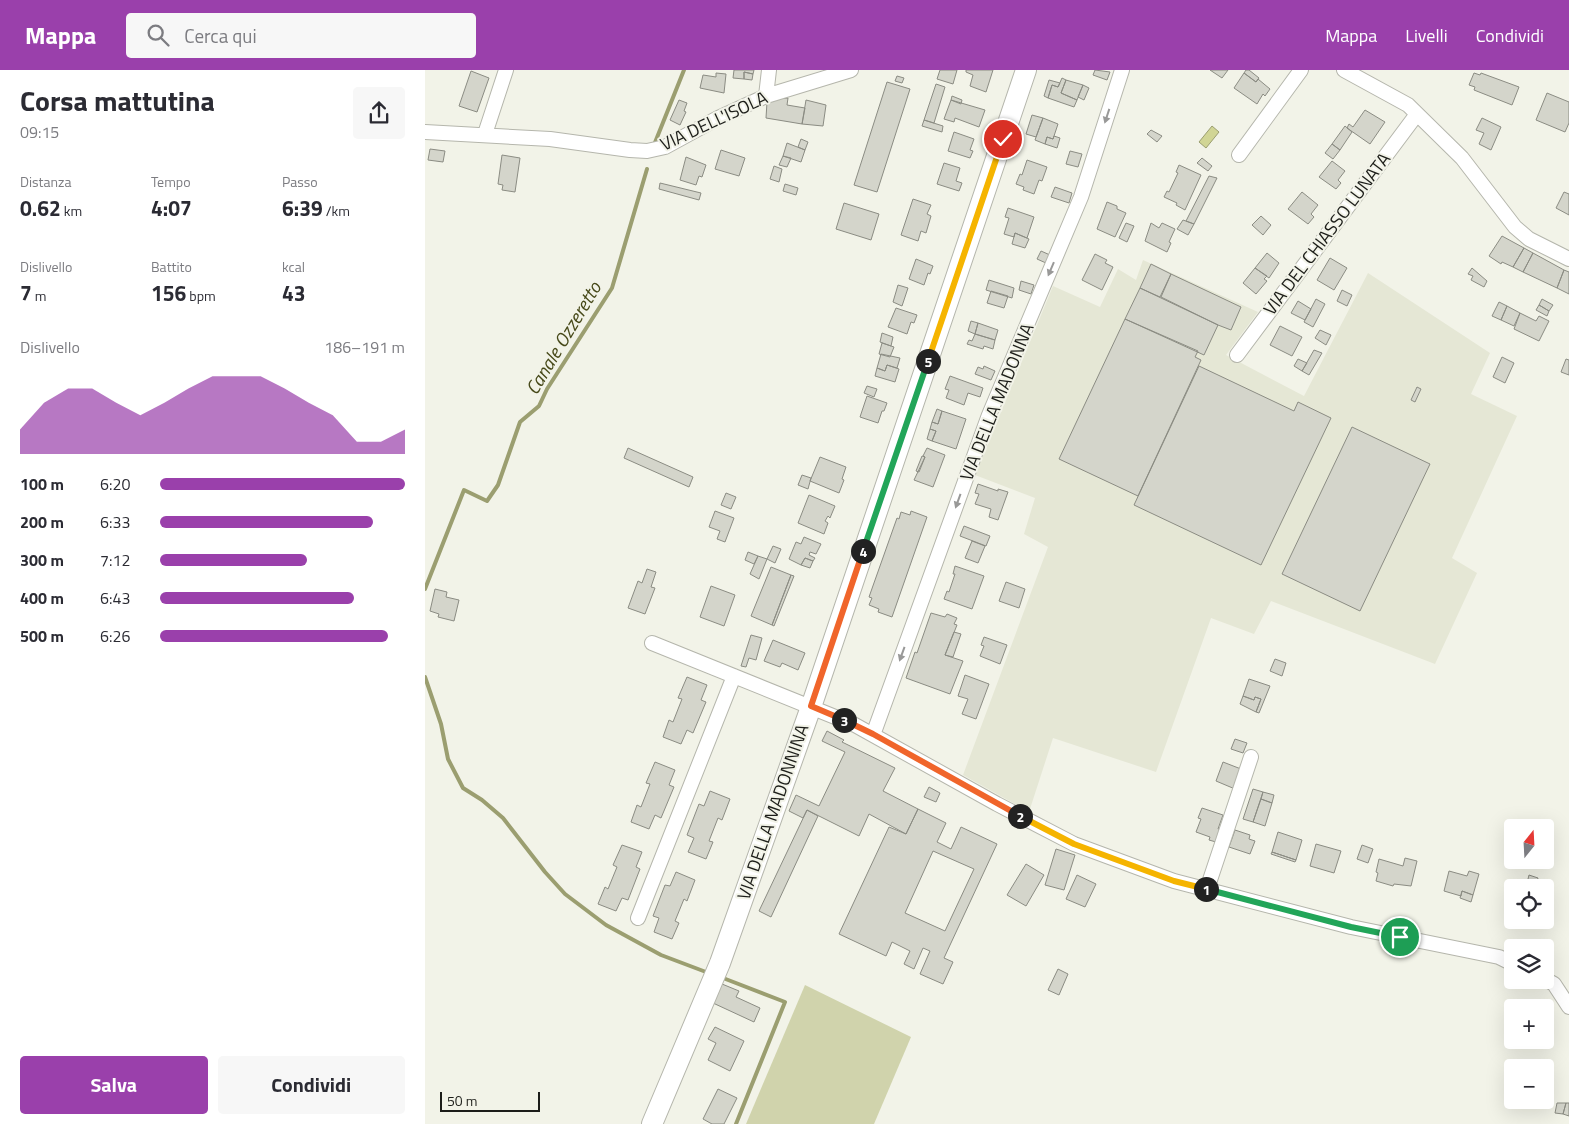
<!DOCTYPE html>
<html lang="it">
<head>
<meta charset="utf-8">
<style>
	body { margin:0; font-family:"Titillium Web",sans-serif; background:#f7f7f7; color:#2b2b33; height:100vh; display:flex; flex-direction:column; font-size:19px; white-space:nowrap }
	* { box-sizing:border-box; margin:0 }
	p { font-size:16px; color:#7c7c81 }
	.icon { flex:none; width:28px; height:28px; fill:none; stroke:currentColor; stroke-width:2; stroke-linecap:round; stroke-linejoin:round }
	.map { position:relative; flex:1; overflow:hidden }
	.sheet { display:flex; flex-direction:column; background:#fff; width:425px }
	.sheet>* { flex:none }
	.needle { width:32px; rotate:18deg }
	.buttons { position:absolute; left:1079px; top:749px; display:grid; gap:10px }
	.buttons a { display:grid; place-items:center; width:50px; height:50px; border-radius:5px; background:#fff; box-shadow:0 5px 20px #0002; font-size:25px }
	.scale { position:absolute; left:15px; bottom:12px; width:100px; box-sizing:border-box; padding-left:5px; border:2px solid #1c1d19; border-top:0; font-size:14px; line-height:18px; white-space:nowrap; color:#1c1d19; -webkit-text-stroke:4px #f2f3e8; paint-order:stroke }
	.pin { position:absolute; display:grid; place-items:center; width:42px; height:42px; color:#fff; margin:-21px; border:2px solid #fff; border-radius:50%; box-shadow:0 1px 5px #0007 }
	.km { position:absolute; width:25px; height:25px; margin:-12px; border-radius:50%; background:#222; color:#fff; font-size:14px; line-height:25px; text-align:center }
	.round { display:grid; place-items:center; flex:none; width:52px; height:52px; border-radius:5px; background:#f7f7f7 }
	.overview { display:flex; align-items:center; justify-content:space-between; height:85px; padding:0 20px }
	h1 { font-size:28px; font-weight:700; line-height:38px }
	.metrics { display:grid; grid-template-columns:repeat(3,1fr); gap:8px; height:85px; padding:5px 20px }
	.metrics div { display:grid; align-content:center }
	.metrics b { font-size:21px; font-weight:700 }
	.metrics small { font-size:14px; font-weight:400 }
	.metrics p { font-size:14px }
	.chart { height:140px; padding:10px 20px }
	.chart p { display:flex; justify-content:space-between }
	.chart svg { width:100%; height:90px; margin-top:5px; fill:#9a40ab; opacity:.7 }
	.cta { display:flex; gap:10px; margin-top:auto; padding:10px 20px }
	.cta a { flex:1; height:58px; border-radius:5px; background:#9a40ab; color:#fff; font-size:20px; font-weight:700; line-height:58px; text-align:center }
	.cta a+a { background:#f7f7f7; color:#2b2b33 }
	ul { padding:0 20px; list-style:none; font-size:16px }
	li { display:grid; grid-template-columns:80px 60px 1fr; align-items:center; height:38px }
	li i { height:12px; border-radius:6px; background:#9a40ab }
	header { display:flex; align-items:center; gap:30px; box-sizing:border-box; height:70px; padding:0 25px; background:#9a40ab; color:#fff }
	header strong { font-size:24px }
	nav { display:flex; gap:28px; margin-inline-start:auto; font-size:18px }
	.search { width:350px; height:45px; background:#f7f7f7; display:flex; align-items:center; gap:12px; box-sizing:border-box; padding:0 18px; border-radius:5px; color:#7c7c81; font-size:19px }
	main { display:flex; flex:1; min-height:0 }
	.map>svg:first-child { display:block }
	.built { fill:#e5e7d5 }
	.green { fill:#d0d3ac }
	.water { fill:#d1d595; stroke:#9b9e70 }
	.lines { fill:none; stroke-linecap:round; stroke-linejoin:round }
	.stream { stroke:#9b9e70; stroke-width:4 }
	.building { fill:#d4d5cb; stroke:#8b8c83; fill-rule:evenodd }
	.street-casing { stroke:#b5b6ac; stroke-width:16 }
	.secondary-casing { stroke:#b5b6ac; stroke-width:22 }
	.street { stroke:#fff; stroke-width:14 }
	.secondary { stroke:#fff; stroke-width:20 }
	.oneway { fill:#999998 }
	.split-1-casing { stroke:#fff; stroke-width:10 }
	.split-2-casing { stroke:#fff; stroke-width:10 }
	.split-3-casing { stroke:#fff; stroke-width:10 }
	.split-4-casing { stroke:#fff; stroke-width:10 }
	.split-5-casing { stroke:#fff; stroke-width:10 }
	.split-6-casing { stroke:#fff; stroke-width:10 }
	.split-1 { stroke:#22a559; stroke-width:6 }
	.split-2 { stroke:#f5b400; stroke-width:6 }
	.split-3 { stroke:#f0652b; stroke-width:6 }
	.split-4 { stroke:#f0652b; stroke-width:6 }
	.split-5 { stroke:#22a559; stroke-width:6 }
	.split-6 { stroke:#f5b400; stroke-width:6 }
	.labels { text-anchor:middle; stroke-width:4; stroke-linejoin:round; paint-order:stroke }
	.street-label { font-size:18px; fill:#1c1d19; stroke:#f2f3e8 }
	.water-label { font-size:19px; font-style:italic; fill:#474919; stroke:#f2f3e8 }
</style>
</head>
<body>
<header>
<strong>Mappa</strong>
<div class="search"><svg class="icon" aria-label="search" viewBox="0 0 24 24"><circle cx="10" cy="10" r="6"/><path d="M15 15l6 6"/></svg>Cerca qui</div>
<nav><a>Mappa</a><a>Livelli</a><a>Condividi</a></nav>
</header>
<main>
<section class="sheet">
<div class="overview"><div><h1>Corsa mattutina</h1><p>09:15</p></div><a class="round"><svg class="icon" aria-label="share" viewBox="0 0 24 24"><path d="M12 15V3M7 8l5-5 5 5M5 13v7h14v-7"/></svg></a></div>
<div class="metrics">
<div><p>Distanza</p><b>0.62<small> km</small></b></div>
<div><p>Tempo</p><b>4:07</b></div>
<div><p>Passo</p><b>6:39<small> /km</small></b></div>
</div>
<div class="metrics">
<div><p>Dislivello</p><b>7<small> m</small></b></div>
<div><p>Battito</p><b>156<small> bpm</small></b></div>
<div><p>kcal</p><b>43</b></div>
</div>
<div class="chart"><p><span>Dislivello</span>186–191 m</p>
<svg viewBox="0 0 160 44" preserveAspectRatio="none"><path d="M0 44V32L10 19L20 12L30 12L40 19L50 25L60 19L70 12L80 6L90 6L100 6L110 12L120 19L130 25L140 38L150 38L160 32V44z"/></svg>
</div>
<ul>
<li><b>100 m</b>6:20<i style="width:100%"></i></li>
<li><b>200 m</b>6:33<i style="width:87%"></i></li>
<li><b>300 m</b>7:12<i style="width:60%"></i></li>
<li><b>400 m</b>6:43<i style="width:79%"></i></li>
<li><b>500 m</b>6:26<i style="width:93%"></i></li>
</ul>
<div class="cta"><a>Salva</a><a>Condividi</a></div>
</section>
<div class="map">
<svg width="1144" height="1054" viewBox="0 0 1144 1054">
	<rect width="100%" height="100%" fill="#f2f3e8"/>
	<path class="built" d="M718,190l115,52 -32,43 78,41 64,-123 122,80 -19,41 46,22 -65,142 25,15 -42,91 -164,-63 -17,33 -43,-16 -55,154 -103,-34 -24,74 -66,-37 85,-228 -24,-13 11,-36 -60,-23 78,-189 47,21 18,-38 18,11z"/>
	<path class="green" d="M380,915l106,52 -37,87h-128z"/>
	<path class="water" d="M787,56l7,6 -13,16 -7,-6z"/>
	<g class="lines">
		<path class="stream" d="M229,75l30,-75
			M0,519l39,-99 23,11 11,-16 22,-63 19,-16 8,-17 65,-101 35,-119
			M0,607l16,47 7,35 15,29 19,12 21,18 42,54 20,22 41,31 55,30 45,17
			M298,908l62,24 -49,122"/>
	</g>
	<path class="building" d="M309,0h20l-1,4 -9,-2v7l-11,-1z
		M515,0h17l-4,14 -16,-5z
		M541,0h27l-7,22 -16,-6 3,-11 -7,-3z
		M670,0l15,2 -3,8 -14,-5z
		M785,0h18l-6,8z
		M821,0h3l10,8 -3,4 -12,-9z
		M46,1l18,7 -12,34 -18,-6z
		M319,2l9,2 -1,6 -8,-1z
		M291,3l10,1 -2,19 -24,-5 3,-13 13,2z
		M819,3l12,9 2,-3 12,10 -5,7 -2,-2 -6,10 -23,-16z
		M1049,3l6,2 1,-2 38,14 -7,18 -38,-15 1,-3 -6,-2z
		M472,6l7,2 -2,5 -7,-2z
		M637,8l4,2 -5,13 16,7 -3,7 -26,-9 4,-13 6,2z
		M624,10l11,3 -2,4 -6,-2 -4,13 -4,-2z
		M641,10l17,5 -6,15 -16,-7z
		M462,12l23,7 -33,103 -23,-7z
		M511,14l9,3 -11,36 -10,-3z
		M658,15l6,3 -5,12 -6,-3z
		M1122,23l22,9v21l-4,9 -29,-12z
		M527,26l10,4 -1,4 -10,-4z
		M363,28l-1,7 18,3 -3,16 -36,-6 1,-16 9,-3z
		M254,30l8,3 -3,8 2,1 -6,13 -10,-5z
		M381,30l20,5 -3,21 -21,-2z
		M526,30l34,10 -6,17 -24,-9 -1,4 -10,-3z
		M940,40l20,12 -15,22 -23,-16 2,-4 4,3z
		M607,45l11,3 -7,19 -10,-3z
		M618,48l15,6 -5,15 -6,-2 -2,7 -10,-4z
		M1057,48l19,9 -10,23 -12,-6 5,-11 -8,-3z
		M499,50l19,6 -1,6 -20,-6z
		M920,56l7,6 -12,18 -8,-6z
		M726,60l11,6 -5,6 -10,-8z
		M529,62l20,7 -4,11 3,1 -3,7 -22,-7z
		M629,66l6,2 -3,10 -12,-4 2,-7 6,2z
		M376,69l7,3 -3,8 -7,-3z
		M362,73l18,7 -4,12 -18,-6z
		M907,74l8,6 -7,9 -8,-6z
		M5,79l15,2 -2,11 -15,-2z
		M296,80l24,8 -6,18 -24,-7z
		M645,81l12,3 -4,13 -12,-3z
		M77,85l18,3 -5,34 -13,-2 1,-5 -5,-1z
		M358,86l8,2 -4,9 -8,-2z
		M261,87l20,8 -4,12 -3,-1 -3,9 -16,-5z
		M777,88l10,8 -4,5 -11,-8z
		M602,90l20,7 -5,14 -3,-1 -5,14 -11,-4 1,-3 -8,-3 4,-10 2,1z
		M907,91l13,10 -7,9 3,3 -5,6 -17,-12z
		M519,93l16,5 -4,13 6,2 -3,8 -22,-7z
		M754,95l22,10 -16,35 -9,-5 1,-2 -13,-6 3,-6 2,1 9,-19 -2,-1z
		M349,96l8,3 -3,13 -9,-3z
		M784,106l8,2 -23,46 -8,-3z
		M235,113l41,10 -2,7 -40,-11z
		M360,114l13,4 -2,7 -13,-4z
		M630,117l17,6 -3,10 -18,-6z
		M877,122l16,13 -7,9 3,3 -6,7 -20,-15z
		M1139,122l5,2v21l-13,-7z
		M488,129l18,6 -4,9 4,2 -5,17 -5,-2 -3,10 -17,-6z
		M682,132l10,4v3l9,4 -11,24 -18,-8z
		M419,133l35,11 -8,26 -35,-11z
		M583,138l26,9 -7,21 -12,-5 -1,4 -10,-3 5,-16 -4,-1z
		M836,146l10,9 -8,10 -11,-10z
		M758,150l11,4 -6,11 -11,-6z
		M701,153l8,3 -7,16 -8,-4z
		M726,153l8,5 3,-5 13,6 -6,13 2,1 -4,9 -22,-11z
		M590,163l14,6 -4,9 -13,-4z
		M1077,166l22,12 -11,19 -11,-5 -1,2 -12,-8z
		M1099,178l9,5 -10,19 -10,-5z
		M616,181l9,4 -4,8 -9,-4z
		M842,183l12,10 -10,15 -14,-10z
		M1108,183l31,17 -7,18 -34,-16z
		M670,184l12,6 -2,3 8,4 -11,23 -20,-10z
		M905,188l17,10 -13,22 -17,-10z
		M491,189l17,7 -3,8 -2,-1 -4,12 -15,-6z
		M726,194l20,10 -11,23 -20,-9z
		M830,198l12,8 -3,3 3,2 -11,13 -13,-11z
		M1047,198l15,13 -3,6 -13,-7 2,-4 -5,-2z
		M1139,200l5,2v22l-12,-6z
		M746,204l70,33 -10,23 -13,-5 -57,-28z
		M564,210l25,8 -2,10 -26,-8z
		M596,211l13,4 -3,9 -12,-4z
		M473,215l10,3 -6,18 -9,-4z
		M715,218l78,37 -14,30 -79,-36z
		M917,220l10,5 -5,11 -10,-5z
		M566,221l17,5 -4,12 -17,-5z
		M891,229l9,5 -12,23 -9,-5z
		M1117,229l11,6 -4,6 -10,-6z
		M873,231l13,8 -6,11 -14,-7z
		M1074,232l8,4 -6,14 -9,-4z
		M1114,235l10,6 -2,5 -11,-6z
		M1082,236l13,7 -6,13 -13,-6z
		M471,238l21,7 -3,8 -3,-1 -4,12 -19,-7z
		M1095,243l16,8 3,-5 10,5 -10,20 -25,-12z
		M700,249l73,32 -3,6 6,3 -63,136 -79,-37z
		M546,251l7,2 -3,11 -7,-3z
		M553,253l20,7 -3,10 -20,-6z
		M855,256l22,11 -10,19 -22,-11z
		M895,260l11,5 -5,10 -11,-7z
		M457,263l11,4 -2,9 -11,-4z
		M550,264l20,6 -2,9 -9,-3 -1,3 -16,-5 2,-4 3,1z
		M457,273l12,4 -4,10 -11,-3z
		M889,280l8,3 -13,22 -7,-4z
		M456,284l19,4 -3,10 -10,-3 -2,6 -8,-3z
		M1077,287l12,6 -9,20 -12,-6z
		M873,289l9,4 -5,8 -8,-5z
		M1141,289l3,1v15l-8,-3z
		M462,295l12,4 -4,13 -20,-6 2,-8 8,3z
		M559,296l11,5 -4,9 -16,-6 3,-7 5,2z
		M774,296l95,45 4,-9 33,16 -70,147 -127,-60z
		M525,306l33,12 -3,9 -12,-4 -4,12 -18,-7 3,-8 -4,-1z
		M442,316l10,3 -3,8 -10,-4z
		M992,317l4,2 -6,13 -4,-2z
		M442,326l20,7 -3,8h-2l-4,12 -18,-6z
		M512,339l5,2 -4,13 -6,-2z
		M517,341l24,8 -10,30 -24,-8 4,-10 -6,-2 2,-7 6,2z
		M927,357l78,37 -70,147 -78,-37z
		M505,359l6,2 -4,10 -5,-2z
		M203,378l65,29 -4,10 -65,-29z
		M502,378l18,7 -12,32 -19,-7 11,-23 -2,-1z
		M497,386l3,1 -6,15 -3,-1z
		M395,387l26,10 -4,12 2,1 -5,13 -29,-12z
		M377,405l9,3 -3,11 -10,-4z
		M553,414l20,7v-2l10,3 -10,28 -9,-3 2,-8 -16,-5 4,-10 -4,-1z
		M301,423l10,4 -5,12 -10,-4z
		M384,425l26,11 -5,12 -2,-2 -3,5 3,2 -4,11 -26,-11z
		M290,441l19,7 -9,24 -8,-3 3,-8 -11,-4z
		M486,441l16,6 -35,100 -14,-5 1,-3 -10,-4 3,-7 -3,-1 28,-79 2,1 2,-7 9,3z
		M539,456l26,10 -4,10 -26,-10z
		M379,467l17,7 -5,10 -6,-2 -1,3 6,3 -2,3 -8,-3 -4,7 -12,-6 7,-17 5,2z
		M547,471l13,5 -7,17 -13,-5z
		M348,476l8,3 -6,14 -8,-4z
		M323,482l10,4 -4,8 -9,-4z
		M333,486l9,3 -8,20 -9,-5z
		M380,488l8,3 -3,7 -9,-3z
		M530,496l29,10 -12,33 -28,-10 3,-8 2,1 6,-18h-2z
		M346,497l20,8 -19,50 -21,-9z
		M222,499l9,3 -5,15 4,1 -10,26 -17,-6 10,-27 4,2z
		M366,505l3,1 -20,50 -2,-1z
		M581,512l19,7 -6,19 -20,-7z
		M286,516l24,9 -11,31 -24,-9z
		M10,519l12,3 -1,5 13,3 -5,21 -16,-4 1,-3 -9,-3z
		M506,543l14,4 2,-3 10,4 -3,6 3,1 -12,30 18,6 -13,33 -44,-16 9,-26 2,1z
		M529,562l7,2 -8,23 -8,-2z
		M326,565l11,3 -6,22 -7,-2 -3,9 -5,-1z
		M559,567l23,8 -7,19 -20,-8 4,-10 -3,-1z
		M348,570l32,13 -7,17 -16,-7 -2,4 -16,-6z
		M850,589l11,4 -4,13 -12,-5z
		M540,605l24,9 -13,35 -14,-5 6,-15 -10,-3z
		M262,607l20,8 -6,15 5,2 -13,31 -6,-3 -6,14 -18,-7 6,-17 4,2 9,-23 -4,-1z
		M824,609l21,7 -11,27 -3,-1 5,-13 -6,-2 -1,3 -11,-4z
		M818,626l11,4 1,-3 6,2 -5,13 -16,-8z
		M402,661l17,9 -2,2 53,26 -12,23 35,18 -12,25 -37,-20 -10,22 -52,-26 -4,8 -14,-7 7,-16 23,11 26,-54 -23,-11z
		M810,669l12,4 -4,10 -12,-4z
		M230,692l20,8 -6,15 5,2 -13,31 -6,-3 -6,14 -18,-7 6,-17 4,2 9,-23 -4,-1z
		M798,692l18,7 -6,20 -19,-8z
		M504,717l11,6 -4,9 -12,-5z
		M828,719l10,3 -10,30 -10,-3z
		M285,721l20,8 -8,21 -4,-2 -9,23 4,1 -7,17 -18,-7 6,-14 -7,-3 12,-31 5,2z
		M838,722l11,3 -2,8 -11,-4z
		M836,729l11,4 -7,23 -12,-4z
		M777,738l21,7 -5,14h3l-5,13 -7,-2 1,-3 -14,-5 5,-13 -3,-1z
		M493,739l28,14 -9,19 14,7 10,-22 36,17 -53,114 9,4 -10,22 -23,-10 10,-23 -7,-3 -9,21 -10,-5 6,-13 -18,-9 -6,14 -47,-22 50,-107 17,7zM508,781l41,18 -29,62 -40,-18z
		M382,740l11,6 -47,101 -12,-6z
		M810,760l15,5 -1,4 6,2 -5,13 -21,-7z
		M853,762l24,8 -6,20 -24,-8z
		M891,774l25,7 -7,22 -24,-7z
		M197,775l20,7 -6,15 4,2 -12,31 -6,-2 -6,13 -18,-7 7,-17 3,2 9,-22 -4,-2z
		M937,775l11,4 -5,14 -11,-4z
		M631,779l19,6 -11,35 -19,-5z
		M847,782l24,8 -1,2 -24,-8z
		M980,788l12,3 -6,25 -17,-2 -1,2 -17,-5 2,-8 -2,-1 3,-13 24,7z
		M601,794l18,11 -18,31 -19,-11z
		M1024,801l18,5 2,-5 10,3 -6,21 -11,-4 -1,5 -17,-5z
		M251,802l19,8 -8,21 -3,-2 -9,22 4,2 -7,16 -18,-7 5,-14 -6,-2 12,-31 5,1z
		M652,805l19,9 -11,23 -19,-8z
		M1104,805l9,3 -2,8 -9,-3z
		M1090,810l17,5 -1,3h-18z
		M1037,821l11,4 -2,7 -11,-4z
		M633,899l10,5 -9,21 -11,-5z
		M297,914l17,7 -3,6 24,11 -6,14 -41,-19z
		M290,957l29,14 -14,30 -22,-11 8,-17 -8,-4z
		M293,1019l19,9 -13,26h-12l-9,-5z
		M1132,1033h9l-3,11 -8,-1z
		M1141,1033h3v13l-6,-2z"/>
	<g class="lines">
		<defs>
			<path id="street" d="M919,0l64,35 54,53 53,69 14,12 40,20
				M341,26l3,-26
				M0,62l125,7 80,11 17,1 18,-4 53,-29 48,-22 85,-26
				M60,64l21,-64
				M814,85l62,-85
				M812,285l180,-241
				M227,573l203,82 142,79 77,40 100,37 177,46 148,30 14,7
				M448,665l116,-320 92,-218 41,-127
				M782,819l44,-132
				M213,848l96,-242
				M1120,909l9,5 15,23"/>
			<path id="secondary" d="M227,1054l68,-161 91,-256 215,-637"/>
		</defs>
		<use href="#street" class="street-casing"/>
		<use href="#secondary" class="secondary-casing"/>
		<use href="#street" class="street"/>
		<use href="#secondary" class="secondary"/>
	</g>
	<defs><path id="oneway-solid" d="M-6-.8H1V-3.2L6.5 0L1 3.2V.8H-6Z" transform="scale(1.25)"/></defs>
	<g class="oneway">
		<use href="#oneway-solid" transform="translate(682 46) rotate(108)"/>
		<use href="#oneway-solid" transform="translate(626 199) rotate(113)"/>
		<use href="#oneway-solid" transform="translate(533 431) rotate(110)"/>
		<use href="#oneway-solid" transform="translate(477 584) rotate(110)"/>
	</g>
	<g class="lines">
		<defs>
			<path id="split-1" d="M781,819l145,38 49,10"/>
			<path id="split-2" d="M595,746l54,28 100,37 32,8"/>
			<path id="split-3" d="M419,650l29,14 147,82"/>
			<path id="split-4" d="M419,650l-33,-14 52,-155"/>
			<path id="split-5" d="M438,481l65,-190"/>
			<path id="split-6" d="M503,291l75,-222"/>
		</defs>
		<use href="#split-1" class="split-1-casing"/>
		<use href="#split-2" class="split-2-casing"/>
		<use href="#split-3" class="split-3-casing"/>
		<use href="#split-4" class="split-4-casing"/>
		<use href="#split-5" class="split-5-casing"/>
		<use href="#split-6" class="split-6-casing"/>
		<use href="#split-1" class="split-1"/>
		<use href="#split-2" class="split-2"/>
		<use href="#split-3" class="split-3"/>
		<use href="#split-4" class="split-4"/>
		<use href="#split-5" class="split-5"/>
		<use href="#split-6" class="split-6"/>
	</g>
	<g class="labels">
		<g class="street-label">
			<text transform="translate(289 51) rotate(-25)" y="6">VIA DELL'ISOLA</text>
			<text transform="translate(902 164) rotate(-53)" y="6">VIA DEL CHIASSO LUNATA</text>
			<text transform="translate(572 332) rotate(-68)" y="6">VIA DELLA MADONNA</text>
			<text transform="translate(348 742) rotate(-71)" y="6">VIA DELLA MADONNINA</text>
		</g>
		<g class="water-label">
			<text transform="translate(138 268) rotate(-59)" y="7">Canale Ozzeretto</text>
		</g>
	</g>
</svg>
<div class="buttons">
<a><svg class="needle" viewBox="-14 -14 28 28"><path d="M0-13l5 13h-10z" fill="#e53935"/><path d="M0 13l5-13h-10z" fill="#7c7c81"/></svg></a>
<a><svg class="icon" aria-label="locate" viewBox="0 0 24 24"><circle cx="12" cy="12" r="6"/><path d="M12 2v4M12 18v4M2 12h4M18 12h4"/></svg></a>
<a><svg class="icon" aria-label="layers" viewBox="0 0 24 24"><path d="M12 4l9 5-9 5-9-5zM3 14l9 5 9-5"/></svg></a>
<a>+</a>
<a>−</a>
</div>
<div class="scale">50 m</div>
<div class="pin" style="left:975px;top:867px;background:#1e9e55"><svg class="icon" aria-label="arrive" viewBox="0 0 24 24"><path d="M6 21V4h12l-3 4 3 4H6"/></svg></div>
<div class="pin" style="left:578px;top:69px;background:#d93025"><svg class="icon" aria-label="check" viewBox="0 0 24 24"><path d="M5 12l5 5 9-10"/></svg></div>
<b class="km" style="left:781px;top:819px">1</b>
<b class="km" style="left:595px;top:746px">2</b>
<b class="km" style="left:419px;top:650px">3</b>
<b class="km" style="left:438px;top:481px">4</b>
<b class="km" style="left:503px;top:291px">5</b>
</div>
</main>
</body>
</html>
